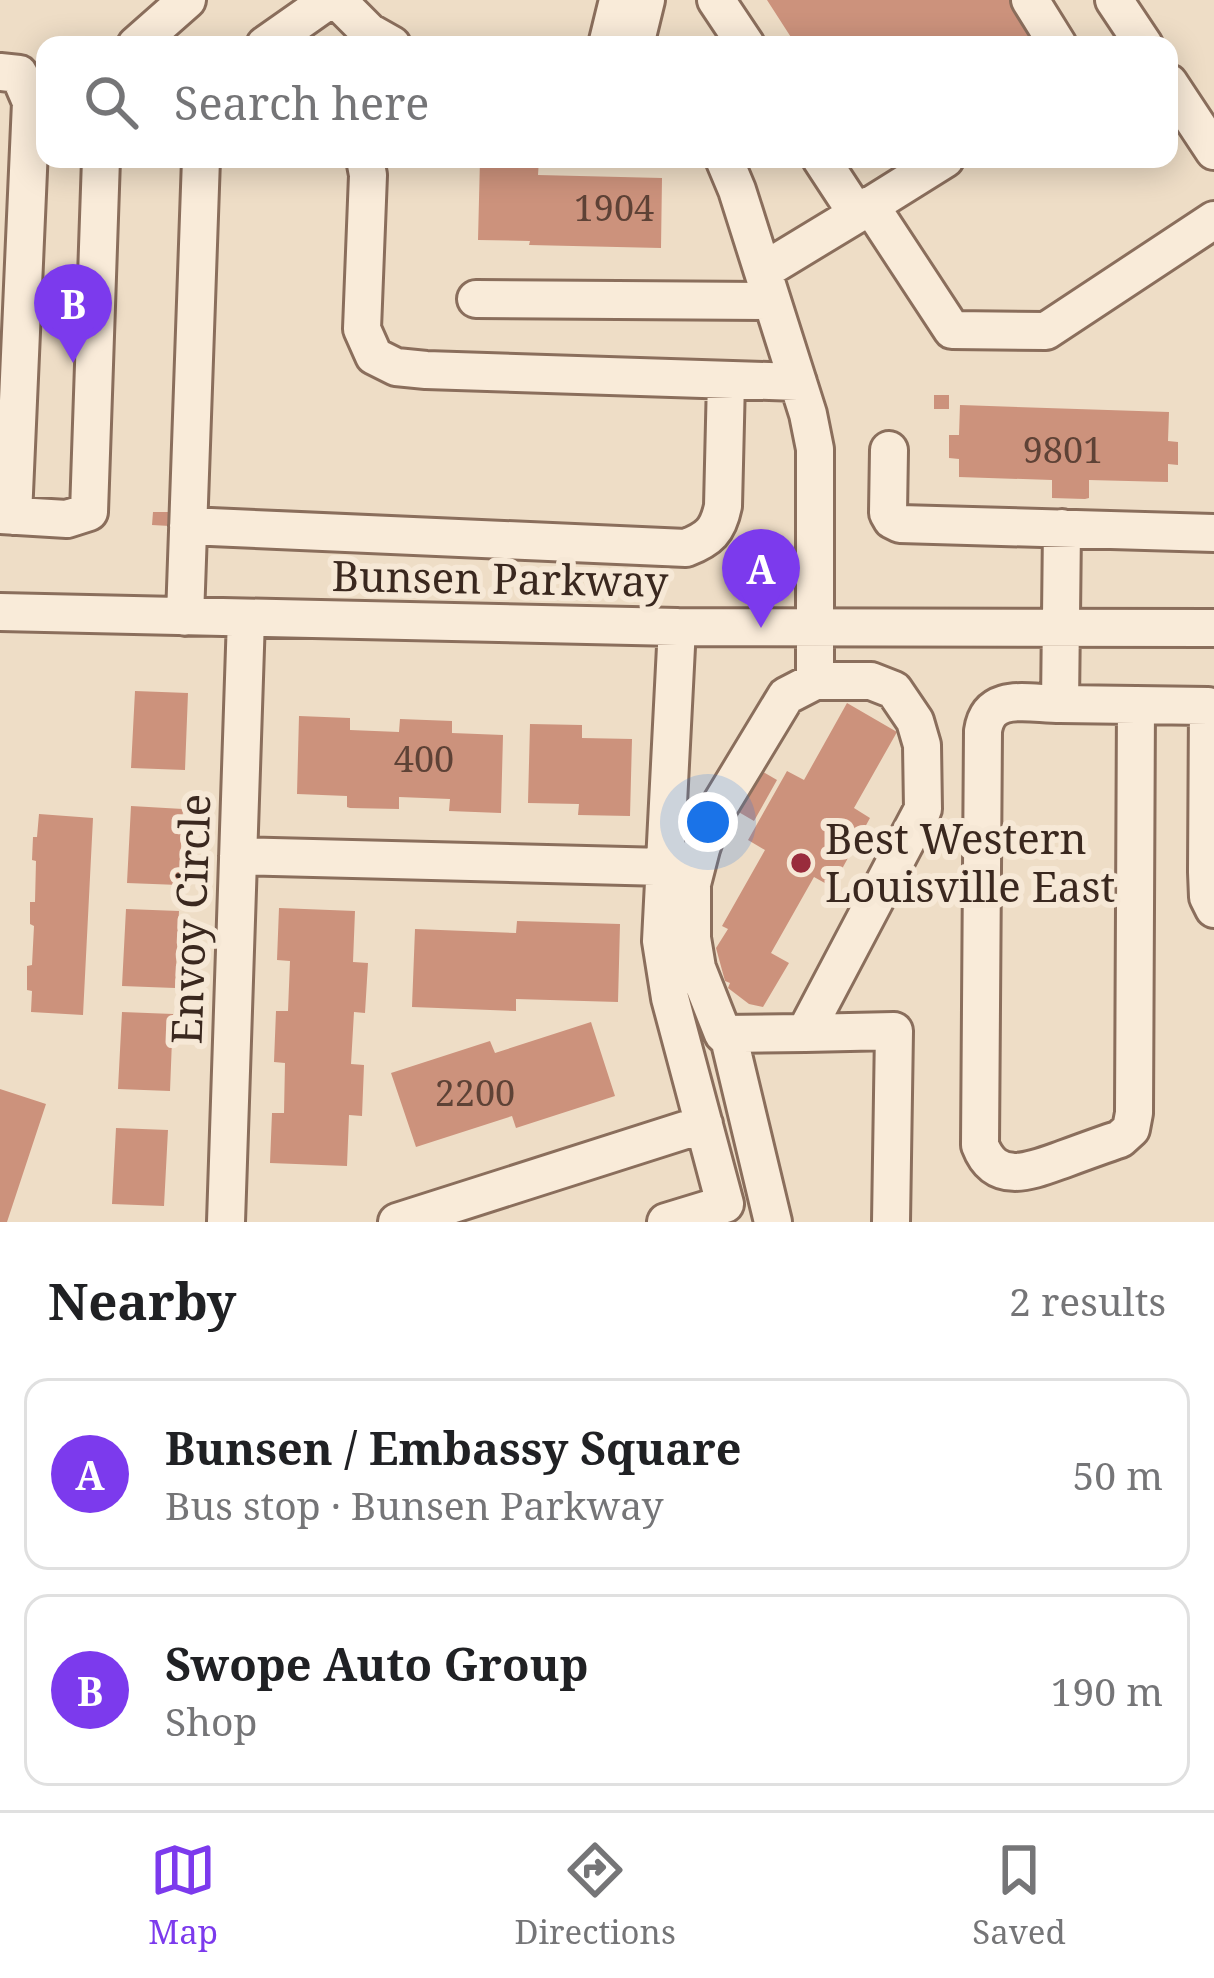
<!DOCTYPE html>
<html lang="en">
<head>
<meta charset="utf-8">
<style>
	body { margin:0; font-family:"Noto Serif",serif; background:#f2f2f2; color:#202124 }
	.you { position:absolute; left:708px; top:822px; width:42px; height:42px; margin:-30px; border:9px solid #fff; border-radius:50%; background:#1a73e8; box-shadow:0 0 0 18px #1a73e833 }
	.badge { display:grid; place-items:center; width:78px; height:78px; border-radius:50%; background:#7c3aed; color:#fff; font-size:39px; font-weight:700 }
	.pin { position:absolute; translate:-50% -99px; filter:drop-shadow(0 3px 6px #0008) }
	.pin::after { content:''; position:absolute; top:63px; width:42px; height:36px; background:inherit; clip-path:polygon(0 0,100% 0,50% 100%) }
	.list { margin:0; padding:0; list-style:none }
	h2 { display:flex; justify-content:space-between; align-items:center; height:156px; margin:0; padding:0 48px; font-size:51px }
	h2 small { font-size:39px; font-weight:400; color:#757577 }
	.list li { display:grid; grid-template-columns:78px 1fr auto; gap:36px; align-items:center; box-sizing:border-box; height:192px; margin:0 24px 24px; padding:0 24px; border:3px solid #e0e0e0; border-radius:24px }
	.list b { display:block; font-size:45px; white-space:nowrap }
	.list p { margin:0; font-size:39px; white-space:nowrap; color:#757577 }
	.list em { font-size:39px; font-style:normal; color:#757577 }
	.icon { flex:none; width:66px; height:66px; fill:none; stroke:currentColor; stroke-width:2; stroke-linecap:round; stroke-linejoin:round }
	.map { position:relative; flex:none; width:1214px; height:1222px; overflow:hidden }
	.search { position:absolute; background:#fff; box-shadow:0 6px 30px #0003; left:36px; right:36px; top:36px; height:132px; display:flex; align-items:center; gap:30px; box-sizing:border-box; padding:0 42px; border-radius:24px; color:#757577; font-size:45px }
	.sheet { height:588px; background:#fff }
	nav { display:flex; justify-content:space-around; align-items:center; box-sizing:border-box; height:168px; border-top:3px solid #e0e0e0; background:#fff; font-size:33px; color:#757577 }
	nav a { display:grid; justify-items:center; gap:6px }
	nav .on { color:#7c3aed }
	.map>svg:first-child { display:block }
	.building { fill:#cc927c }
	.lines { fill:none; stroke-linecap:round; stroke-linejoin:round }
	.minor-casing { stroke:#8a6e5c; stroke-width:42 }
	.minor { stroke:#f9ebd9; stroke-width:36 }
	.poi-dot { fill:#992c3c; stroke:#f6e8d6; stroke-width:4.5 }
	.labels { text-anchor:middle; stroke-width:12; stroke-linejoin:round; paint-order:stroke }
	.number-label { font-size:36px; fill:#5e4236 }
	.street-label { font-size:42px; fill:#3a281f; stroke:#f6e8d6 }
	.poi-label { font-size:42px; fill:#3a281f; stroke:#f6e8d6; text-anchor:start }
</style>
</head>
<body>
<div class="map">
<svg width="1214" height="1222" viewBox="0 0 1214 1222">
	<rect width="100%" height="100%" fill="#eeddc6"/>
	<path class="building" d="M 767,0 L 1022,0 L 1045,36 L 1031,45 L 796,45 Z
		M 480,159 L 539,159 L 538,175 L 662,178 L 661,248 L 529,245 L 530,241 L 478,240 Z
		M 934,395 L 949,395 L 949,409 L 934,409 Z
		M 960,405 L 1169,412 L 1168,441 L 1178,442 L 1178,465 L 1168,464 L 1168,482 L 1089,480 L 1089,498 L 1085,499 L 1052,498 L 1052,480 L 959,477 L 959,459 L 949,458 L 949,435 L 959,435 Z
		M 153,512 L 171,512 L 170,526 L 152,525 Z
		M 135,691 L 188,693 L 185,770 L 131,768 Z
		M 847,703 L 897,732 L 854,808 L 870,818 L 832,887 L 814,877 L 771,953 L 789,963 L 763,1007 L 749,1004 L 728,988 L 730,983 L 725,981 L 716,948 L 728,929 L 722,926 L 765,850 L 748,840 L 787,771 L 804,780 Z
		M 299,716 L 350,718 L 350,730 L 399,732 L 400,719 L 452,721 L 452,733 L 503,735 L 501,813 L 449,811 L 450,799 L 399,797 L 399,809 L 350,808 L 347,807 L 347,796 L 297,794 Z
		M 530,724 L 582,725 L 582,738 L 632,739 L 630,816 L 578,815 L 579,804 L 528,803 Z
		M 753,766 L 777,780 L 754,821 L 730,807 Z
		M 131,806 L 183,809 L 179,885 L 127,883 Z
		M 39,814 L 93,818 L 83,1015 L 31,1012 L 32,991 L 27,990 L 27,966 L 32,965 L 34,926 L 30,924 L 30,902 L 35,902 L 36,861 L 32,860 L 33,837 L 37,837 Z
		M 279,908 L 355,911 L 353,962 L 368,963 L 365,1013 L 354,1012 L 351,1064 L 364,1065 L 362,1116 L 349,1115 L 347,1166 L 270,1163 L 272,1113 L 284,1113 L 285,1063 L 274,1062 L 276,1011 L 288,1011 L 290,961 L 277,960 Z
		M 126,909 L 179,911 L 175,988 L 122,986 Z
		M 517,921 L 620,924 L 618,1002 L 516,999 L 516,1011 L 412,1007 L 415,929 L 516,933 Z
		M 122,1012 L 173,1014 L 170,1091 L 118,1089 Z
		M 591,1022 L 615,1096 L 516,1128 L 512,1116 L 416,1147 L 391,1073 L 490,1041 L 495,1053 Z
		M 0,1089 L 46,1104 L 7,1222 L 0,1222 Z
		M 116,1128 L 168,1130 L 164,1206 L 112,1204 Z"/>
	<g class="lines">
		<defs>
			<path id="minor" d="M 337,0 L 369,32 L 392,45
				M 716,0 L 746,45
				M 1030,0 L 1058,45
				M 1114,0 L 1144,45
				M 136,45 L 187,0
				M 265,45 L 329,0
				M 607,45 L 618,0
				M 635,45 L 646,0
				M 0,72 L 19,74 L 31,102 L 13,516
				M 1169,83 L 1214,151
				M 365,159 L 368,175 L 362,329 L 374,356 L 396,367 L 426,370 L 798,382
				M 724,159 L 737,190 L 808,414 L 815,449 L 815,681 L 871,681 L 894,690 L 915,721 L 922,745 L 923,809 L 805,1033 L 723,1034 L 697,968 L 692,938 L 692,884 L 701,849 L 711,820 L 786,696 L 815,681
				M 870,205 L 952,330 L 1046,331 L 1214,220
				M 857,214 L 945,159
				M 763,271 L 857,214 L 821,159
				M 476,299 L 772,301
				M 889,450 L 888,513 L 892,520 L 900,524 L 1214,533
				M 0,515 L 67,519 L 89,512 L 101,159
				M 188,526 L 686,548 C 709,539 718,531 723,506 L 726,380
				M 0,612 L 677,627 L 1214,628
				M 185,617 L 201,159
				M 1060,704 L 1136,705 L 1134,1113 L 1131,1129 L 1120,1139 C 1102,1145 1083,1152 1064,1159 C 1033,1170 996,1187 980,1145 L 983,731 C 989,691 1029,704 1060,704 L 1062,528
				M 1136,705 L 1208,706 L 1207,872 L 1208,897 L 1214,909
				M 238,856 L 665,867
				M 805,1033 L 894,1031 L 891,1222
				M 728,1034 L 773,1222
				M 226,1222 L 246,618
				M 397,1222 L 704,1124
				M 666,1222 L 725,1204 L 670,998 L 661,941 L 677,627"/>
		</defs>
		<use href="#minor" class="minor-casing"/>
		<use href="#minor" class="minor"/>
	</g>
	<circle class="poi-dot" cx="801" cy="863" r="12"/>
	<g class="labels">
		<g class="number-label">
			<text x="614" y="221">1904</text>
			<text x="1063" y="463">9801</text>
			<text x="424" y="772">400</text>
			<text x="475" y="1106">2200</text>
		</g>
		<g class="street-label">
			<text transform="translate(500 579) rotate(1)" y="15">Bunsen Parkway</text>
			<text transform="translate(191 919) rotate(-88)" y="15">Envoy Circle</text>
		</g>
		<g class="poi-label">
			<text x="825" y="854">Best Western<tspan x="825" dy="48">Louisville East</tspan></text>
		</g>
	</g>
</svg>
<div class="you"></div>
<div class="pin badge" style="left:761px;top:628px">A</div>
<div class="pin badge" style="left:73px;top:363px">B</div>
<div class="search"><svg class="icon" aria-label="search" viewBox="0 0 24 24"><circle cx="10" cy="10" r="6"/><path d="M15 15l6 6"/></svg>Search here</div>
</div>
<section class="sheet">
<h2>Nearby<small>2 results</small></h2>
<ul class="list">
<li><span class="badge">A</span><div><b>Bunsen / Embassy Square</b><p>Bus stop · Bunsen Parkway</p></div><em>50 m</em></li>
<li><span class="badge">B</span><div><b>Swope Auto Group</b><p>Shop</p></div><em>190 m</em></li>
</ul>
</section>
<nav>
<a class="on"><svg class="icon" aria-label="map" viewBox="0 0 24 24"><path d="M3 6l6-2 6 2 6-2v14l-6 2-6-2-6 2zM9 4v14M15 6v14"/></svg>Map</a>
<a><svg class="icon" aria-label="directions" viewBox="0 0 24 24"><path d="M12 3l9 9-9 9-9-9zM9 14v-3h6M13 9l2 2-2 2"/></svg>Directions</a>
<a><svg class="icon" aria-label="saved" viewBox="0 0 24 24"><path d="M7 4h10v16l-5-4-5 4z"/></svg>Saved</a>
</nav>
</body>
</html>
